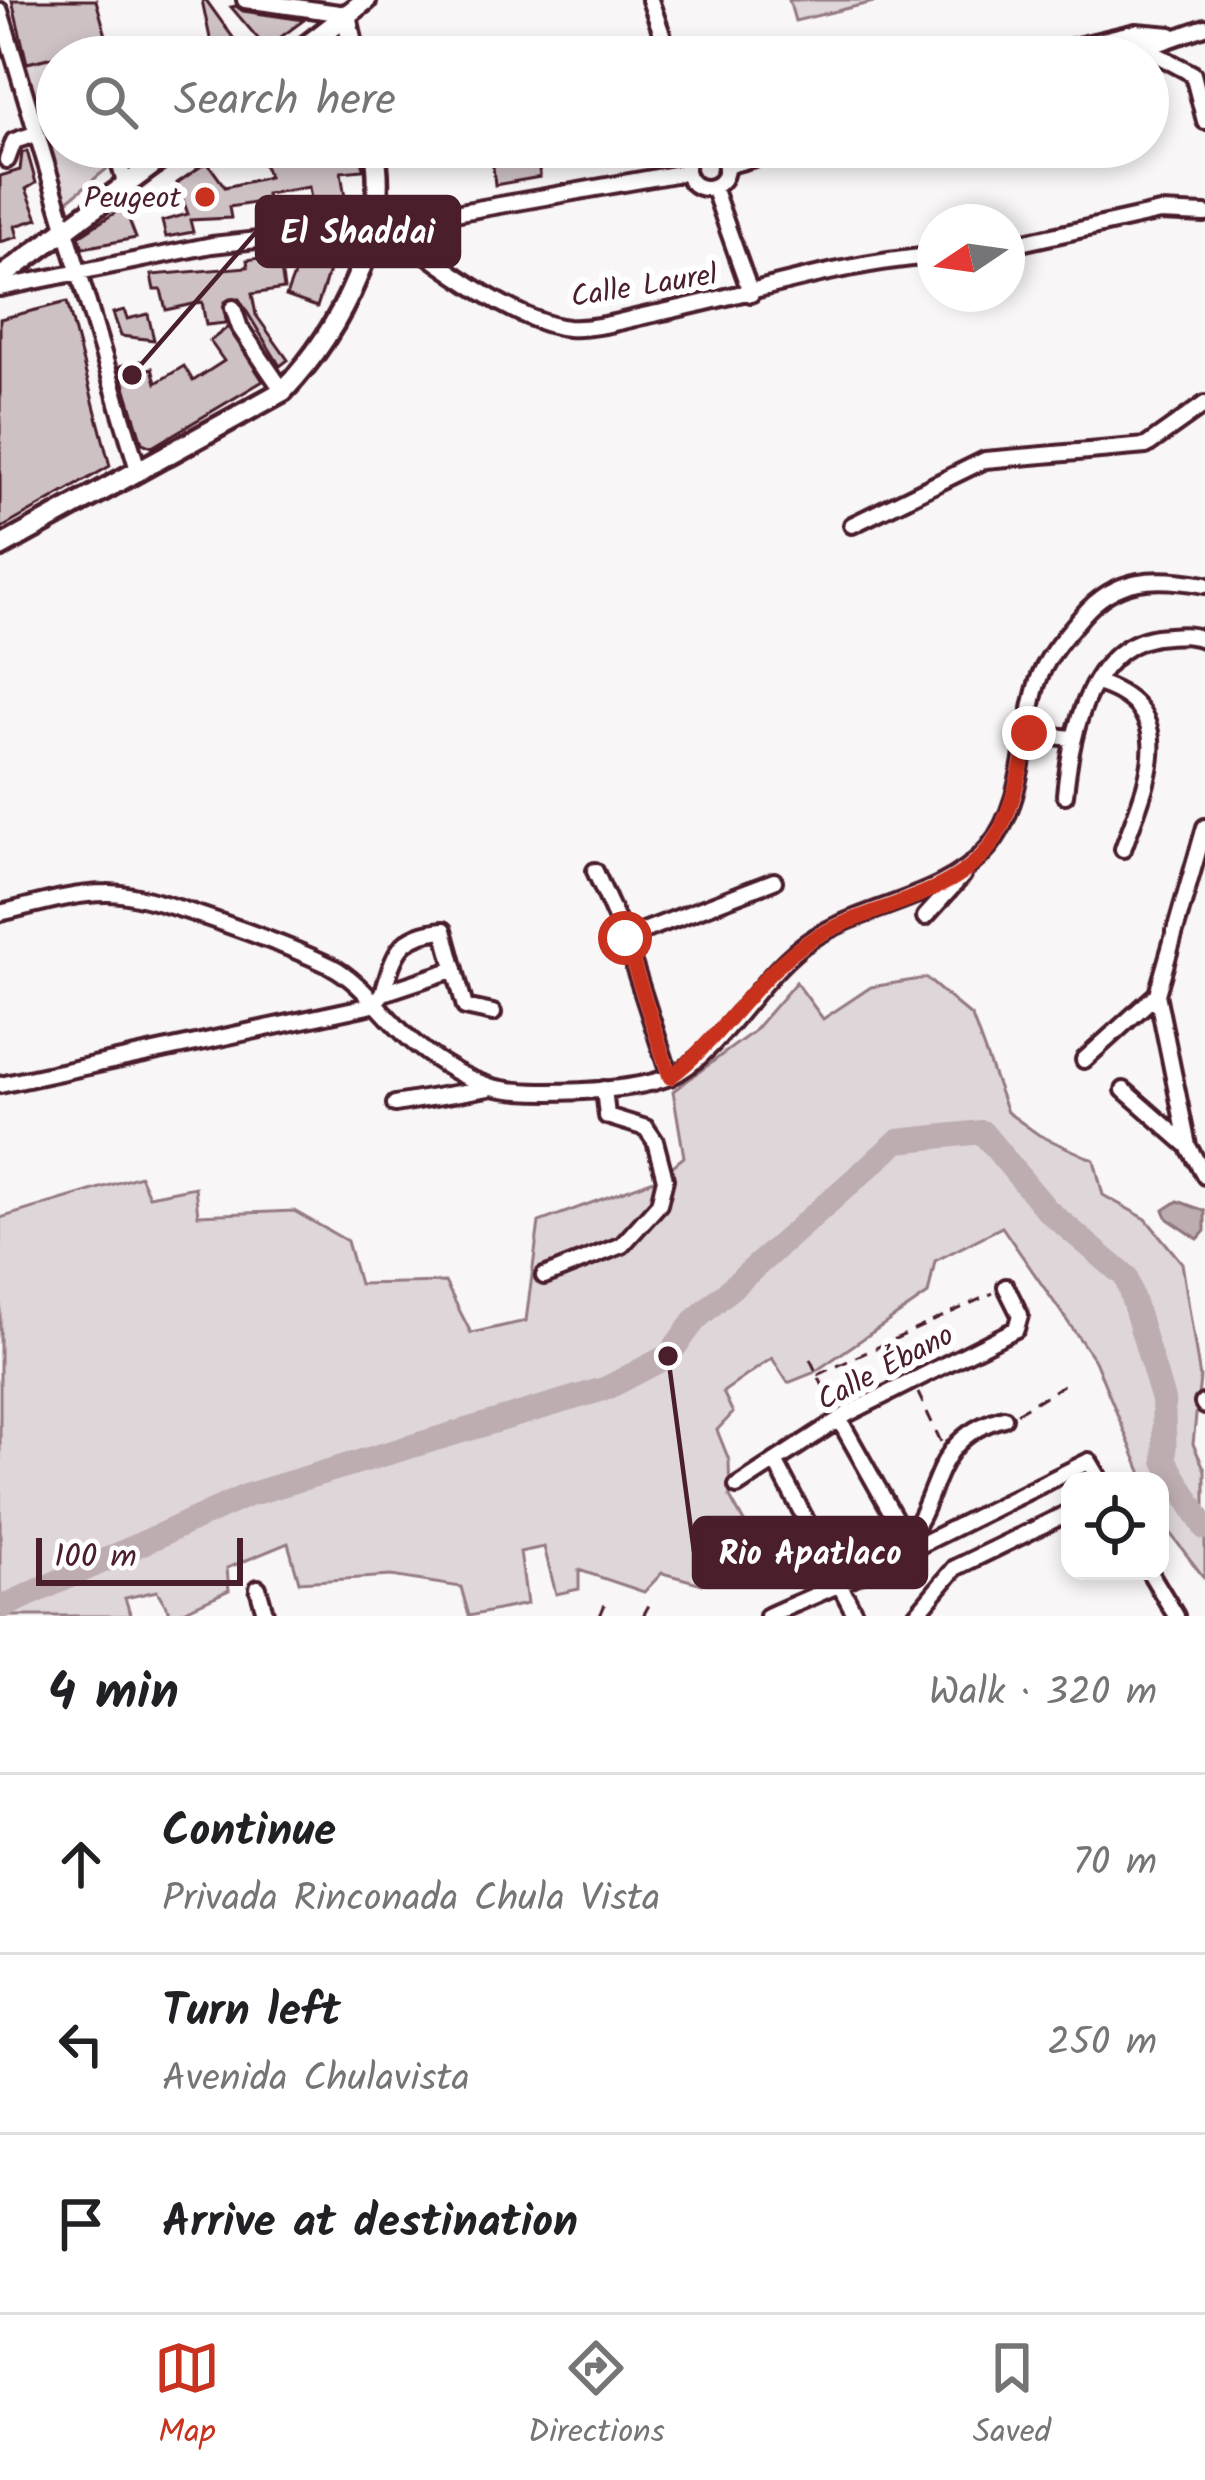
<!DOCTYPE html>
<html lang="en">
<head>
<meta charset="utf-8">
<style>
	body { margin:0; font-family:Kalam,sans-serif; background:#f2f2f2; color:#202124 }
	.controls { position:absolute; right:36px; bottom:36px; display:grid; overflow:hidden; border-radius:24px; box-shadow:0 6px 18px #0003 }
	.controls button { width:108px; height:108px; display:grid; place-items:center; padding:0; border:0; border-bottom:3px solid #e0e0e0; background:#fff; color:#202124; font:60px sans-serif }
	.compass { position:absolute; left:917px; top:204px; width:108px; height:108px; border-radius:50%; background:#fff; box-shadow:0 6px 18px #0003; rotate:257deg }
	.scale { position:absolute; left:36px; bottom:30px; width:207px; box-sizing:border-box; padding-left:12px; border:6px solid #4a1f2b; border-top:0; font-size:33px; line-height:42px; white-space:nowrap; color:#4a1f2b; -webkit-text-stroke:9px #fff; paint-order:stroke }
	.stop { position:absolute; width:36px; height:36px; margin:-27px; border:9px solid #c8321e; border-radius:50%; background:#fff }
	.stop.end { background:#c8321e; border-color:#fff; box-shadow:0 3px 12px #0008 }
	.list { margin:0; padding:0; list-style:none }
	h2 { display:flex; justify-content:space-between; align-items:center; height:156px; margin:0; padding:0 48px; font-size:51px }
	h2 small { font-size:39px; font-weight:400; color:#757577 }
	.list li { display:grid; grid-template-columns:78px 1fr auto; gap:36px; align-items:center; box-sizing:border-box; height:180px; padding:0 48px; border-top:3px solid #e0e0e0 }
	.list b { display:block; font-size:45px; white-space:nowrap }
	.list p { margin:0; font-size:39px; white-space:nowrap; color:#757577 }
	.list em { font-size:39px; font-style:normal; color:#757577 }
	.icon { flex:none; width:66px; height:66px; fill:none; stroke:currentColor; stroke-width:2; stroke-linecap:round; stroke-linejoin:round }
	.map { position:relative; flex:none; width:1205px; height:1616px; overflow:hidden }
	.search { position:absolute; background:#fff; box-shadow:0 6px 18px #0003; left:36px; right:36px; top:36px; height:132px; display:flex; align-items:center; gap:30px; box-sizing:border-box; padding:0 42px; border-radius:66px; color:#757577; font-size:45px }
	.sheet { height:696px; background:#fff }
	nav { display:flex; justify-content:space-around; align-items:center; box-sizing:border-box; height:168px; border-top:3px solid #e0e0e0; background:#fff; font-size:33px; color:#757577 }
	nav a { display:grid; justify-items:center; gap:6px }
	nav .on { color:#c8321e }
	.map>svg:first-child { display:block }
	.green { fill:#ded6d9; stroke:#947a82; stroke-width:3 }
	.water { fill:#bdadb0; stroke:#8f747b; stroke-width:3 }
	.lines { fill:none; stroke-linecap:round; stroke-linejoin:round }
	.river { stroke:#bdadb0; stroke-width:24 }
	.building { fill:#cdc1c4; stroke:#4a1f2b; stroke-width:3 }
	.minor-casing { stroke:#4a1f2b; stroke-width:22 }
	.major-casing { stroke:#4a1f2b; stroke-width:27 }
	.path { stroke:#4a1f2b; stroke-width:3; stroke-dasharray:12 9; stroke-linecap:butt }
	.minor { stroke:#fff; stroke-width:14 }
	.major { stroke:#fff; stroke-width:18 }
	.route { stroke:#c8321e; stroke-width:15 }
	.poi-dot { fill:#c8321e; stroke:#fff; stroke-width:4.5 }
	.labels { text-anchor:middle; stroke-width:12; stroke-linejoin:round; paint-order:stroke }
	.poi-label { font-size:30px; fill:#4a1f2b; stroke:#fff; text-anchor:end }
	.street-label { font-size:30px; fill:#4a1f2b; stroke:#fff }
	.leader { fill:none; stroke:#4a1f2b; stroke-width:4.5 }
	.callout-dot { fill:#4a1f2b; stroke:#fff; stroke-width:4.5 }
	.callout { fill:#4a1f2b; stroke:#4a1f2b; stroke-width:4.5 }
	.callout-label { font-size:33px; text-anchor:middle; font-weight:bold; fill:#fff }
</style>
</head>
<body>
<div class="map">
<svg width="1205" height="1616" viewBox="0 0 1205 1616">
	<rect width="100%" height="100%" fill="#f8f6f7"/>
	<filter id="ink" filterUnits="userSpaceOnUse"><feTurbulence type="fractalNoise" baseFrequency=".00833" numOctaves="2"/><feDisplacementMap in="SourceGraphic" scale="24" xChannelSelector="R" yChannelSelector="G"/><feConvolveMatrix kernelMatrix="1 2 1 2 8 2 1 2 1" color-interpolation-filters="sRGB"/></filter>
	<g filter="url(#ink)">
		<path class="green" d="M 789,0 L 882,0 L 795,21 Z
			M 50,58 L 57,85 L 57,147 L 108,147 L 114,163 L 61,206 L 24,64 Z
			M 926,978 L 972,1017 L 1007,1112 L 1039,1135 L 1094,1160 L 1103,1195 L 1146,1219 L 1182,1263 L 1200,1378 L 1193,1444 L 1205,1470 L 1205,1579 L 1163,1524 L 1160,1481 L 1145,1481 L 1095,1361 L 1002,1227 L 935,1261 L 928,1294 L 813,1373 L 788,1383 L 772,1358 L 723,1392 L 733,1413 L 717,1430 L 729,1460 L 730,1497 L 762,1555 L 702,1584 L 662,1573 L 644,1592 L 579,1570 L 579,1589 L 556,1594 L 544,1547 L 520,1552 L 527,1604 L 469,1616 L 461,1587 L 391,1576 L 299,1582 L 288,1543 L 227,1568 L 229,1590 L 172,1616 L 157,1591 L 125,1598 L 131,1616 L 0,1616 L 0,1218 L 140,1176 L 149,1196 L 195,1187 L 198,1215 L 294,1211 L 347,1241 L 359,1284 L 445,1282 L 471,1333 L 526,1321 L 539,1222 L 657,1179 L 684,1157 L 673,1091 L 753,1032 L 796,982 L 823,1019 L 871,987 Z"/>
		<path class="water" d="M 1178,1201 L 1205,1211 L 1205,1231 L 1198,1239 L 1168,1219 L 1164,1210 Z"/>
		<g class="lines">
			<path class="river" d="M 0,1608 L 248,1495 L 607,1388 L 668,1356 L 695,1320 L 898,1141 L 982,1132 L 1047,1210 L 1126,1277 L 1163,1400 L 1165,1461 L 1205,1528"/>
		</g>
		<path class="building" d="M 12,0 L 96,0 L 112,57 L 52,57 L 27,63 Z
			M 202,0 L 206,0 L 247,57 L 194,57 L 211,43 Z
			M 236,6 L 243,11 L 304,20 L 266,48 L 231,7 Z
			M 264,147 L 361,147 L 363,170 L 341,172 L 347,210 L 313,212 L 309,187 L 266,194 L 267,201 L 229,207 L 231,218 L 190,220 L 193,232 L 166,237 L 162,221 L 188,214 L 177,183 L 207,162 L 225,187 L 269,177 L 258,151 Z
			M 491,147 L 536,147 L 540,177 L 495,185 Z
			M 27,151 L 36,183 L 26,189 L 38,219 L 15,226 L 18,237 L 0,242 L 0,176 L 20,170 L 22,153 Z
			M 124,207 L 136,238 L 83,248 L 79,236 Z
			M 305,246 L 334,256 L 317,307 L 286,296 Z
			M 279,255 L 284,289 L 252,294 L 256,315 L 288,360 L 280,366 L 239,299 L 224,302 L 226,323 L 206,325 L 202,302 L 166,310 L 161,290 L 154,290 L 151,275 L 248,267 L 247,260 Z
			M 67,302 L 110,466 L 0,529 L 0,319 Z
			M 124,310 L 127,319 L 148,314 L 154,340 L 121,336 L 113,313 Z
			M 228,327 L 263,381 L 152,447 L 142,443 L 119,366 L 140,361 L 142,371 L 152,368 L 156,383 L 184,366 L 193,381 L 224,361 L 210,341 Z"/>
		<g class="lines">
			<defs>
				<path id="minor" d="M 245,0 L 346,14
					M 650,0 L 670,57
					M 0,11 L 139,473
					M 1136,32 L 1148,50 L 1193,74 L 1205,121
					M 1031,57 L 1136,32 L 1171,35
					M 1120,57 L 1205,27
					M 115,147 L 126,187
					M686 168a20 20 0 1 1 40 0a20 20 0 1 1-40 0Z
					M 7,160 L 14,141 L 35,134
					M 726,166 L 794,147
					M 713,187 L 751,294
					M 387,224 C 429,258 515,323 568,328 C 597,330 630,318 658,313 C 750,294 842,262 935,256
					M 1007,246 L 1160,212 L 1205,214
					M 0,288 L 212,245 L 376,227 L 686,172
					M 233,308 L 240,328 L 283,391
					M 852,525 L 985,460 L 1146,446 L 1205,404
					M 1097,683 C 1185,710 1145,787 1123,849
					M 1029,733 L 1071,738
					M 1065,795 C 1071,731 1091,638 1168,636 C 1182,635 1192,634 1205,640
					M 1205,827 L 1157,994 L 1188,1146 L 1205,1176
					M 595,871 L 625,938 L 670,1077
					M 0,913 C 35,905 71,893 107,893 C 149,892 289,946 331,966 C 364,983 388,1023 418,1046 C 439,1063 462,1077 489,1086 C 527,1097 632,1092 669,1077 C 719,1057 760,972 812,939 C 867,904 945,899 988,848 C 1025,804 1021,736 1037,684 C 1045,658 1065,636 1082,616 C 1116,576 1156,576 1205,585
					M 925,917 L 963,875
					M 625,938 L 774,881
					M 383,993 C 395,952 399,934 444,930 L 465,1007 L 493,1013
					M 1084,1060 L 1157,994
					M 0,1085 L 373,1005 L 383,993 L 455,969
					M 1124,1090 L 1188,1146
					M 395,1104 L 488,1088
					M 544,1276 L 622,1245 L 659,1204 L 665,1179 L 655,1141 L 646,1128 L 607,1116 L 604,1089
					M 1203,1403 L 1205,1406
					M 839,1419 L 912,1549 L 1089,1461 L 1101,1481
					M 775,1461 L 856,1616
					M 737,1486 L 849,1413 L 1016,1329 L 1020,1315 L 1006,1287
					M 1149,1571 L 1176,1616
					M 258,1588 L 266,1616
					M 768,1616 C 806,1598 883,1571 908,1538 C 942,1491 932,1437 1004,1418
					M 915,1616 L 955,1568 L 1070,1512"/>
				<path id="major" d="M 346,14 L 355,57
					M 292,57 L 366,0
					M 0,278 L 177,147
					M 0,547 L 283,391 C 340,331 392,232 374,147"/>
			</defs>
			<use href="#minor" class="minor-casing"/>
			<use href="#major" class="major-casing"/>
			<path class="path" d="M 810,1359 L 833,1407
				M 818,1375 L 993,1293
				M 918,1393 L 942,1444
				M 1017,1413 L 1065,1384
				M 600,1616 L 605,1604
				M 643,1616 L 649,1605"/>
			<use href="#minor" class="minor"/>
			<use href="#major" class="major"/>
		</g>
	</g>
	<g class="lines" filter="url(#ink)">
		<path class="route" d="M 625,938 L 670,1077 C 724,1037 757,972 814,938 C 869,905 952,899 991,845 C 1013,814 1020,769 1029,733"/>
	</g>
	<circle class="poi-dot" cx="205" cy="197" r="12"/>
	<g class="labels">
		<g class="poi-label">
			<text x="181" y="207">Peugeot</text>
		</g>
		<g class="street-label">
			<text transform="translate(644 285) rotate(-9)" y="10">Calle Laurel</text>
			<text transform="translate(885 1367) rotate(-28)" y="10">Calle Ébano</text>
		</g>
	</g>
	<path class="leader" d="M132 375L257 231M668 1356L694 1552"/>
	<g class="callout-dot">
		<circle cx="132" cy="375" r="12"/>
		<circle cx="668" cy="1356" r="12"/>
	</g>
	<g class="callout">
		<rect x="257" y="197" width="202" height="69" rx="12"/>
		<rect x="694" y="1518" width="232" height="69" rx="12"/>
	</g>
	<g class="callout-label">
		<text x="358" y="243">El Shaddai</text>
		<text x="810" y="1564">Rio Apatlaco</text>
	</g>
</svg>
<div class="controls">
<button><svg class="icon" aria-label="locate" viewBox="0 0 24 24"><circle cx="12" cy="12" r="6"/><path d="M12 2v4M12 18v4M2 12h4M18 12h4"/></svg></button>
</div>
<svg class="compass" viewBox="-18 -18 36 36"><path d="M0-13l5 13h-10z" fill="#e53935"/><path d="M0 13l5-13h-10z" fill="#757577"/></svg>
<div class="scale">100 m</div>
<div class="stop" style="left:625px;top:938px"></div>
<div class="stop end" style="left:1029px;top:733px"></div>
<div class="search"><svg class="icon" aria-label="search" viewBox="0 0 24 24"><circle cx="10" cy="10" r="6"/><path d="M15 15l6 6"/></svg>Search here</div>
</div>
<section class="sheet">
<h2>4 min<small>Walk · 320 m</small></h2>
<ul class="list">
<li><svg class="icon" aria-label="ahead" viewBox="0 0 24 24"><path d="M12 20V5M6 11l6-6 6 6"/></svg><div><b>Continue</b><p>Privada Rinconada Chula Vista</p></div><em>70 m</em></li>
<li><svg class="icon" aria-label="left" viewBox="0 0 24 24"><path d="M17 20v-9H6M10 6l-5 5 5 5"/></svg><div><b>Turn left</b><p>Avenida Chulavista</p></div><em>250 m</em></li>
<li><svg class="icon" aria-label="arrive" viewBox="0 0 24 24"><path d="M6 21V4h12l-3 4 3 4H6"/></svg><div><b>Arrive at destination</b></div></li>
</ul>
</section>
<nav>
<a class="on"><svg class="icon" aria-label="map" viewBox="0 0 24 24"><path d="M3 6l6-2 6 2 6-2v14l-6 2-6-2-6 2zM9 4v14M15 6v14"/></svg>Map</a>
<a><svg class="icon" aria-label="directions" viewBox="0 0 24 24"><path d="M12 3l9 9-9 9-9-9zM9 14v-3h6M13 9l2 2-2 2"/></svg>Directions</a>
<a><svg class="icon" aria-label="saved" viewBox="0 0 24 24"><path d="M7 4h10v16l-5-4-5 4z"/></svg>Saved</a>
</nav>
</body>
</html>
